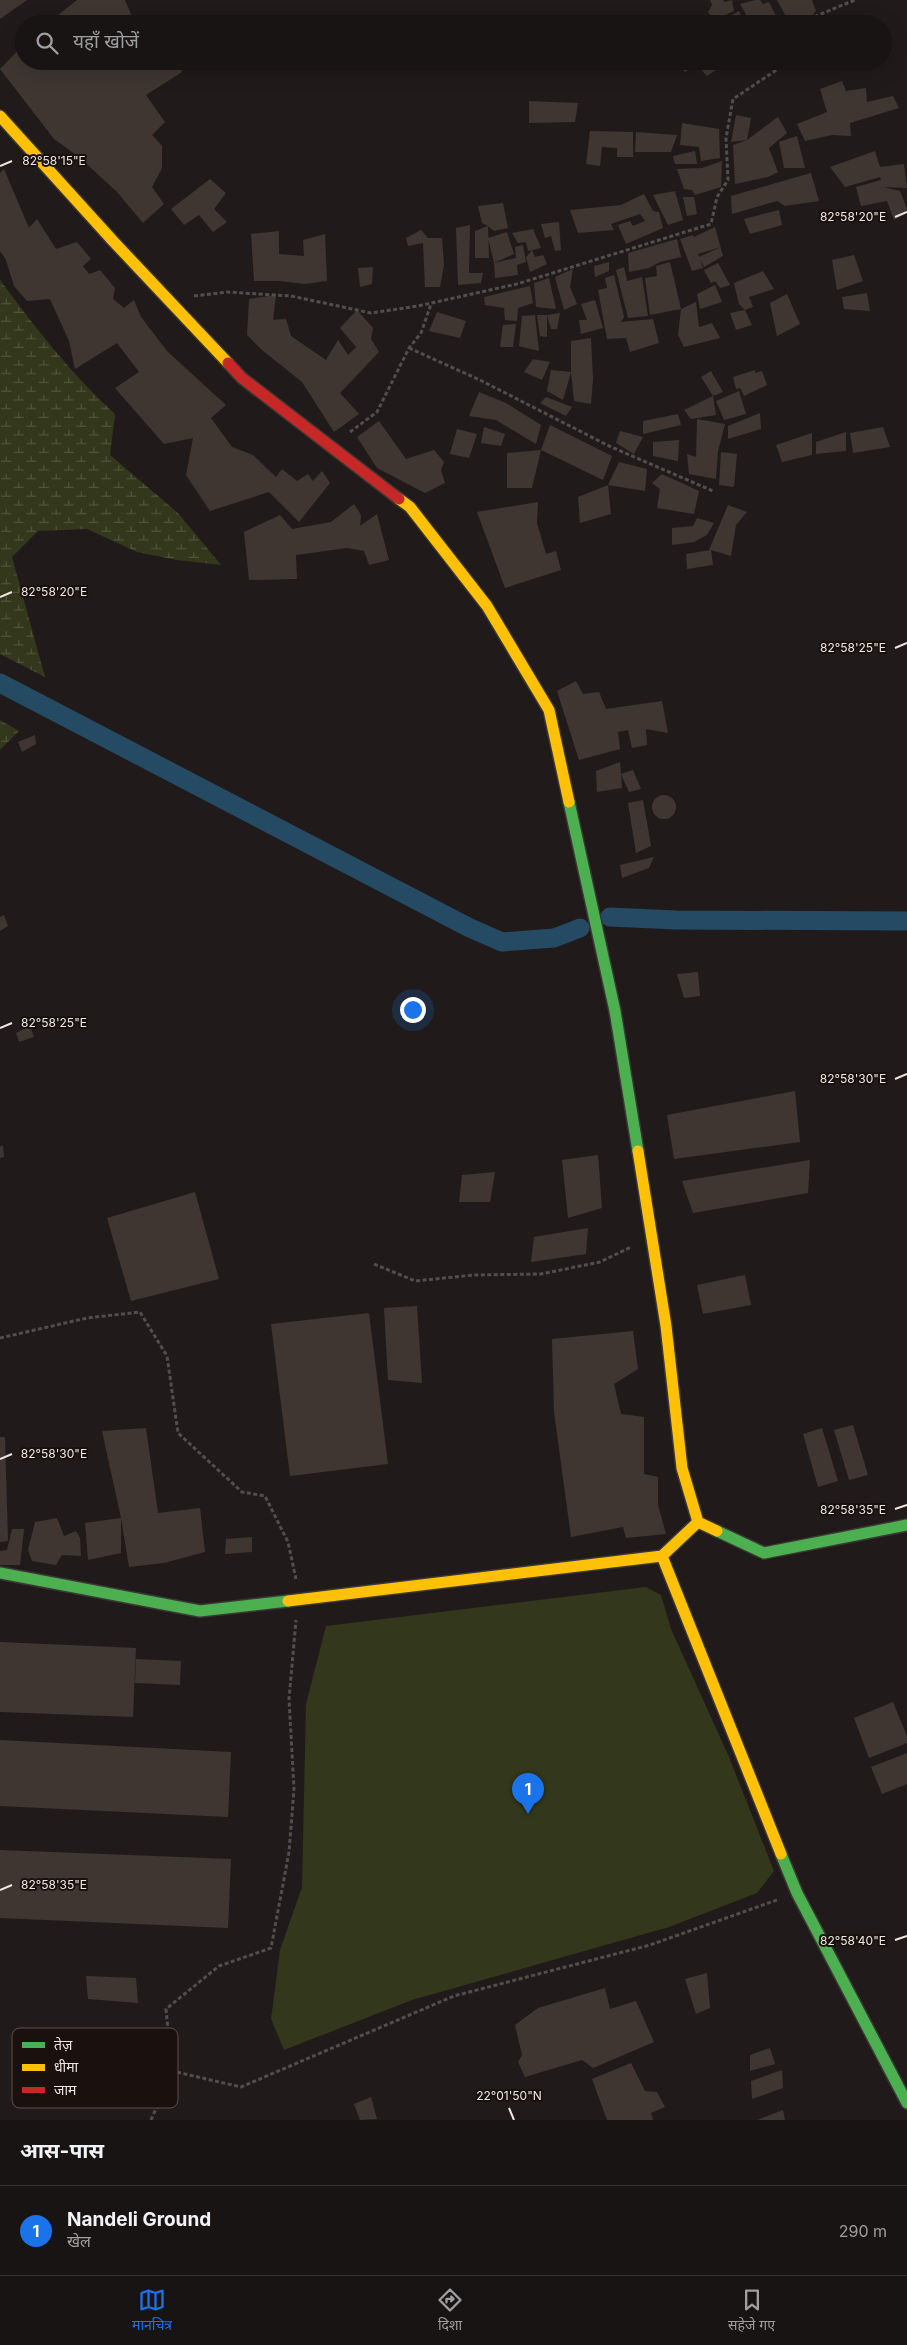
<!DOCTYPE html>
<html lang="hi">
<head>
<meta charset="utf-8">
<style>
	body { margin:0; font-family:Inter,"Noto Sans Devanagari",sans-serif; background:#211d1d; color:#f1f3f6 }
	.you { position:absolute; left:412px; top:1009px; width:18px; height:18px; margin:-12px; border:4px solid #fff; border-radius:50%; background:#1a73e8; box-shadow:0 0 0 8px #1a73e833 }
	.badge { display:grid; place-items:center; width:32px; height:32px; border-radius:50%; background:#1a73e8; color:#fff; font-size:16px; font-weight:700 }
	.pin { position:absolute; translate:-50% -41px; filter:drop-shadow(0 1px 2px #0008) }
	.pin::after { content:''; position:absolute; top:26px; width:18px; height:15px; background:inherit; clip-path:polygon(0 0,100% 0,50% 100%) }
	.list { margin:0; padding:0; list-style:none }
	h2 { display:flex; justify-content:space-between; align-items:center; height:65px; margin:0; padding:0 20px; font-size:21px }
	h2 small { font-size:16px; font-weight:400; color:#9f9ea0 }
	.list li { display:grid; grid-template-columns:32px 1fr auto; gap:15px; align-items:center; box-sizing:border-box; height:90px; padding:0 20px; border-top:1px solid #363334 }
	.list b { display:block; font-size:19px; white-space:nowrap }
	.list p { margin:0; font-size:16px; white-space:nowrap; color:#9f9ea0 }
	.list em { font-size:16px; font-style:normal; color:#9f9ea0 }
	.icon { flex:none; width:28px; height:28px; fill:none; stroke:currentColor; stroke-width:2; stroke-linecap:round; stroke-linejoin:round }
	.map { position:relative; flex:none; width:907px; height:2120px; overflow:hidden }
	.search { position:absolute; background:#181414; box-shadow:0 5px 20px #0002; left:15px; right:15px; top:15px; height:55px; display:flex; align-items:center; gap:12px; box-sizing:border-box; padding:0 18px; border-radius:28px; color:#9f9ea0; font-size:19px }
	.sheet { height:155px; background:#181414 }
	nav { display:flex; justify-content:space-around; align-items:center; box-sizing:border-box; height:70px; border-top:1px solid #363334; background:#181414; font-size:14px; color:#9f9ea0 }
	nav a { display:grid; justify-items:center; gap:2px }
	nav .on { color:#1a73e8 }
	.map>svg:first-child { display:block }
	.wetland { fill:url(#wetland-marsh) }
	.pitch { fill:#33371b }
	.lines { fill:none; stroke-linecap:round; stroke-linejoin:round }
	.canal { stroke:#254a64; stroke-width:19 }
	.building { fill:#3f3632 }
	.fast-casing { stroke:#3b3735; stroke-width:14 }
	.slow-casing { stroke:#3b3735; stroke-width:14 }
	.jam-casing { stroke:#3b3735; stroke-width:14 }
	.path { stroke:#524e4d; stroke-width:3; stroke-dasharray:4 2.5; stroke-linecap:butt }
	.fast { stroke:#4caf50; stroke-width:11 }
	.slow { stroke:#ffc107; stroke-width:11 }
	.jam { stroke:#c62828; stroke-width:11 }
	.ticks { fill:none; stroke:#ede6e3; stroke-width:2 }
	.key { fill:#1a110e; stroke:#59514e; stroke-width:1 }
	.key-label { font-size:14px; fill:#ede6e3 }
	.ticks-label { font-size:12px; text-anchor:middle; fill:#ede6e3; stroke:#1a110e; stroke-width:4; stroke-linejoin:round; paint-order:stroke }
</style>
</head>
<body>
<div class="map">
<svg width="907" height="2120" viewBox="0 0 907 2120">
	<defs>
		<pattern id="wetland-marsh" width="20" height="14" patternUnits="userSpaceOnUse" patternTransform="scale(1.25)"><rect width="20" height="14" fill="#33371b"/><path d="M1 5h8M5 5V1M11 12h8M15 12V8" fill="none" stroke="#51543c"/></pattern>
	</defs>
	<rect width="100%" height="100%" fill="#201b1a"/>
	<path class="wetland" d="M 0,280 C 35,327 71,374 115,414 L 110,455 L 178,513 L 221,565 L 177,560 L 137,552 L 87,529 L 38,531 L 12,557 L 45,677 L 0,654 Z
		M 0,720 L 19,731 L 0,750 Z"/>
	<path class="pitch" d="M 646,1587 L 661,1595 L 671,1629 L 729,1757 L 774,1871 L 757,1893 L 669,1927 L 412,2000 L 284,2050 L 271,2019 L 280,1950 L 302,1887 L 306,1704 L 326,1626 Z"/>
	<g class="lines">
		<path class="canal" d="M 0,683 L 468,927 L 502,942 L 554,938 L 580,928
			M 610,917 L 676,920 L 907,921"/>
	</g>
	<path class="building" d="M 0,0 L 27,0 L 0,19 Z
		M 77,0 L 125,0 L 135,24 L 47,24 Z
		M 710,0 L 723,0 L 725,2 L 732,0 L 734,11 L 714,20 L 708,12 L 712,5 Z
		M 756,0 L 760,0 L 763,4 L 769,2 L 780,24 L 759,24 L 753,15 L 748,18 L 740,4 Z
		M 777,0 L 812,0 L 816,11 L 811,17 L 790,24 Z
		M 739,11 L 745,24 L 732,24 L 729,17 Z
		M 24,44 L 24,61 L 150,61 L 155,70 L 171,61 L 178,61 L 182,72 L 146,95 L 165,122 L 152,135 L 162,146 L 162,168 L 152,187 L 164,204 L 143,223 L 117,192 L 79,157 L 54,139 L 0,69 Z
		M 675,61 L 724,61 L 726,63 L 707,76 L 697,65 L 685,72 Z
		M 842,81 L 846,91 L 866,88 L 867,102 L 893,96 L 899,108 L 850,123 L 851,136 L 832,135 L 805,141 L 797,124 L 827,112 L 820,89 Z
		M 529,101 L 578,103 L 575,122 L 529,123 Z
		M 736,115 L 751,118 L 747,140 L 778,117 L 787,133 L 769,148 L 778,172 L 768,177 L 735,184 L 733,145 L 747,140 L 731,142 Z
		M 682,123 L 719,129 L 720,158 L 701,161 L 699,147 L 680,145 Z
		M 590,131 L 633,132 L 633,157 L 617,157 L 617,148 L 602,147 L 600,166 L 586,164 Z
		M 636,132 L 677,135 L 671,152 L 635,152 Z
		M 797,136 L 805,168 L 784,168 L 779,142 Z
		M 695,151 L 697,164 L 675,164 L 673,156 Z
		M 875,151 L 880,167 L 904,164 L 907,188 L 883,187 L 900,191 L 907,209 L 907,213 L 894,220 L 887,201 L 861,206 L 856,187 L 881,180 L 880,177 L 845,187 L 830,167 Z
		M 722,161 L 721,187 L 695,195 L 692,190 L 684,189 L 677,169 L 702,168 Z
		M 4,169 L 29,228 L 37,219 L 56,249 L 77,242 L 91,259 L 83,266 L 89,274 L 100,270 L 115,288 L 113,299 L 124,308 L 134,300 L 141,317 L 167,351 L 226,405 L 211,418 L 232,447 L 253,455 L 276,477 L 282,469 L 297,481 L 308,474 L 313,481 L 322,471 L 330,483 L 299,522 L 269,492 L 210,511 L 186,475 L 193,438 L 164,444 L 115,388 L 139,372 L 117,343 L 75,369 L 69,341 L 50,299 L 27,301 L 14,286 L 6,260 L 0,251 L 0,173 Z
		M 811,173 L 819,201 L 785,206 L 777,201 L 732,214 L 731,196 Z
		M 210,179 L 226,193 L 214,209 L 227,222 L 213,232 L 199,215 L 184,225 L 171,209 Z
		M 675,191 L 683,220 L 668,225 L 653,195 Z
		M 644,194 L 653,211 L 659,212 L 663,228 L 626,244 L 618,225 L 630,221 L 633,226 L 645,221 L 640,214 L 611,224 L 614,230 L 578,233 L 570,210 L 621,205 Z
		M 683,197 L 694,197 L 697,214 L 687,216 Z
		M 503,203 L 508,228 L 494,231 L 488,226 L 489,258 L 475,258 L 475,231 L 488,226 L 482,223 L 478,206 Z
		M 779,210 L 782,225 L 750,234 L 744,219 Z
		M 559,222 L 561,250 L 555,251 L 551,236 L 545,238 L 541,224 Z
		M 470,225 L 469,273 L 483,273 L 481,283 L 458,285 L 456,228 Z
		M 715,227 L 723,256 L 704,267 L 699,257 L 721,247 L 698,254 L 699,256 L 703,268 L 692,271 L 680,239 L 693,235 L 694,237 Z
		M 533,229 L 541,248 L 528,251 L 526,242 L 518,243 L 512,233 Z
		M 421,230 L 428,238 L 442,238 L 444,265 L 440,287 L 425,287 L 423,243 L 408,246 L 406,238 Z
		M 279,231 L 279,254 L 304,256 L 303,240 L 325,234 L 327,281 L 305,284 L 279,281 L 254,281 L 251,234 Z
		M 507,232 L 514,254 L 494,263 L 488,238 Z
		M 677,239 L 681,257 L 660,262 L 649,268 L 629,272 L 628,253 Z
		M 523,245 L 526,262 L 517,265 L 518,275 L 495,278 L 494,263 L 516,258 L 515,247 Z
		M 532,250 L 535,257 L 543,255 L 547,264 L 530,272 L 526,257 Z
		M 854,255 L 863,281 L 837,290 L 832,260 Z
		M 609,262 L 609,271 L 595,277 L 594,266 Z
		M 670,262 L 681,309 L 650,315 L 645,278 L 657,276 L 656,266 Z
		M 718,263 L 730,285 L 720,288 L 715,281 L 711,283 L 704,270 Z
		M 373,267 L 372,284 L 360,287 L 358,268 Z
		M 624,267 L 627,281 L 642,277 L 648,316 L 628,318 L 616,270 Z
		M 573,269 L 570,287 L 577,304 L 564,310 L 555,277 Z
		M 763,271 L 774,289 L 749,297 L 753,307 L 745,310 L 739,304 L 734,283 Z
		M 614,275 L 624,317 L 621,322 L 653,319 L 659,343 L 630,352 L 626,338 L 607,339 L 598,290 L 607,288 L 605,278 Z
		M 549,278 L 556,309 L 536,307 L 534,283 Z
		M 715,285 L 722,302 L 700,309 L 697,294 Z
		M 530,286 L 533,303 L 518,308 L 517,321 L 505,320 L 504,308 L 485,305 L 484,297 Z
		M 867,293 L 870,311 L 844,309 L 842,297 Z
		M 787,294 L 800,324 L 777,336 L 770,303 Z
		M 276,295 L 273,320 L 252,321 L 286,319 L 291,336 L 326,360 L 338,340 L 348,355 L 356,347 L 340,328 L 357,310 L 373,328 L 371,339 L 379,352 L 340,393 L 359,414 L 334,432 L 302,382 L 262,350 L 247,335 L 249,299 Z
		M 595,300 L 603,328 L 581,334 L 579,320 L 587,320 L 581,304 Z
		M 696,302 L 699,327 L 712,323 L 720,338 L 684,347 L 678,335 L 681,309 Z
		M 745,310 L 752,325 L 736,330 L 730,313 Z
		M 437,312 L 466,321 L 460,338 L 429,331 Z
		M 560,313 L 557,329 L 551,329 L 547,315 Z
		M 535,315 L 539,351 L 519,346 L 522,316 Z
		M 537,315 L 547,315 L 547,337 L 540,336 Z
		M 516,324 L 513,347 L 500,347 L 503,325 Z
		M 591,338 L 593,379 L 591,404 L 574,401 L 571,372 L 571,341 Z
		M 533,359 L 550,362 L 542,380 L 524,372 Z
		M 551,370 L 571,372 L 563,400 L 547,391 Z
		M 755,370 L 755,373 L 762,371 L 767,385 L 744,396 L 740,388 L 736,389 L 733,377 Z
		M 711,371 L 723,392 L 713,396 L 701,377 Z
		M 739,391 L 746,414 L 724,420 L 716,401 Z
		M 479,392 L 506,403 L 541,425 L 536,444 L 496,420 L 469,416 Z
		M 713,396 L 716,415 L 691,419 L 684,410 Z
		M 546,397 L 572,407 L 566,416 L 540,403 Z
		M 760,413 L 761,429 L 728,439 L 728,426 Z
		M 678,414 L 681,425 L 643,434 L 643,421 Z
		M 697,419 L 725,424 L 718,451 L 716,479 L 689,474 L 687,454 L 696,457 Z
		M 379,421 L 406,459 L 434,450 L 444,462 L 441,470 L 445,483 L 425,493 L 377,468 L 357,437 Z
		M 550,425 L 612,456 L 603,480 L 541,450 Z
		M 484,427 L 505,434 L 501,446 L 481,443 Z
		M 883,427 L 890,447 L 853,453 L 850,433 Z
		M 457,429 L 477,434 L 469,458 L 450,454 Z
		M 620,431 L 643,437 L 634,454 L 616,443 Z
		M 846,432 L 846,451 L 816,454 L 816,442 Z
		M 812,433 L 812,455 L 782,462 L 776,445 Z
		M 679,440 L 678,461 L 653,456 L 653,442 Z
		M 541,450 L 532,488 L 507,488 L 507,453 Z
		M 721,452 L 737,454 L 734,487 L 719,485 Z
		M 619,462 L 647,469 L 645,491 L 608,485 Z
		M 662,474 L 699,491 L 694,514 L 657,508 L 660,489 L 652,483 Z
		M 608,485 L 611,514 L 580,523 L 578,497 Z
		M 538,502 L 537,523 L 546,554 L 556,551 L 561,570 L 505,588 L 477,512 Z
		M 354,504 L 361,515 L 360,526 L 377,514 L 389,560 L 369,565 L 364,551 L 347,548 L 296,555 L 297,579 L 249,580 L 244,532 L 280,515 L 292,529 L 331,522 Z
		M 728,505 L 747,512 L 736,525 L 731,556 L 711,550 L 713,565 L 687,569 L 686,554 L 711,550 L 709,550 Z
		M 697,518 L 714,523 L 707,535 L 694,542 L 672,545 L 672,528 L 693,526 Z
		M 576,681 L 583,694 L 599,692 L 606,709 L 662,701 L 668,733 L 646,729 L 647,745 L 632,748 L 628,730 L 618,732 L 620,749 L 579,760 L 557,691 Z
		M 35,735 L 36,744 L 22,752 L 18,742 Z
		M 620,762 L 621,774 L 633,770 L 641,789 L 629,792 L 621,774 L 622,788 L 597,792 L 596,771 Z
		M652 807a12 12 0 1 1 24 0a12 12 0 1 1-24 0Z
		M 643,800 L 651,846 L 636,853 L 628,803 Z
		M 654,857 L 649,868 L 622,878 L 620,865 Z
		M 4,915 L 8,926 L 0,931 L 0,917 Z
		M 698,972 L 700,996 L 684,998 L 677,974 Z
		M 30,1026 L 34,1037 L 19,1042 L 16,1033 Z
		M 795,1091 L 800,1142 L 674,1159 L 667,1115 Z
		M 3,1145 L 4,1157 L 0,1158 L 0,1147 Z
		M 598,1155 L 602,1208 L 568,1218 L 562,1160 Z
		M 810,1160 L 808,1193 L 693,1213 L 682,1181 Z
		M 495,1172 L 490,1202 L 459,1202 L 462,1175 Z
		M 195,1192 L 219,1279 L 131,1301 L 107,1218 Z
		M 588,1228 L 586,1254 L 531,1262 L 534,1237 Z
		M 745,1275 L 751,1305 L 703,1314 L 697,1285 Z
		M 417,1306 L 422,1383 L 388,1380 L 384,1308 Z
		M 369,1313 L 388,1464 L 290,1476 L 271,1324 Z
		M 633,1331 L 638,1369 L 614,1384 L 621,1414 L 644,1417 L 644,1474 L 658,1477 L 658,1505 L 666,1534 L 626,1538 L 623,1527 L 571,1537 L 554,1412 L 552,1339 Z
		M 853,1425 L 868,1475 L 849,1480 L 834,1430 Z
		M 146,1428 L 158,1513 L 200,1508 L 205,1552 L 164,1563 L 129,1567 L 121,1518 L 102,1431 Z
		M 822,1428 L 838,1481 L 818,1487 L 803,1434 Z
		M 0,1437 L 5,1437 L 8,1541 L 0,1542 Z
		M 57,1518 L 64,1536 L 76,1531 L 80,1538 L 81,1556 L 62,1555 L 56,1565 L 32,1561 L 28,1550 L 35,1522 Z
		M 121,1518 L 121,1553 L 88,1560 L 85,1523 Z
		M 12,1529 L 24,1529 L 20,1565 L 0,1565 L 0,1551 L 7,1550 Z
		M 252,1537 L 252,1552 L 225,1554 L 226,1539 Z
		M 0,1642 L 136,1648 L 133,1717 L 0,1712 Z
		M 136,1659 L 181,1661 L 180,1685 L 135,1683 Z
		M 893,1702 L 907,1736 L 907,1743 L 869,1758 L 854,1718 Z
		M 0,1740 L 231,1752 L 228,1817 L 0,1806 Z
		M 907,1753 L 907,1784 L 882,1794 L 871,1767 Z
		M 0,1850 L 231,1859 L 228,1928 L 0,1918 Z
		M 707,1973 L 710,2008 L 696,2014 L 685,1979 Z
		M 86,1976 L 136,1978 L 138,2003 L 88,1999 Z
		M 605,1988 L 610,2009 L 636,2001 L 654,2042 L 593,2068 L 582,2060 L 525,2077 L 518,2062 L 522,2055 L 515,2025 L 538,2008 Z
		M 770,2048 L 775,2064 L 750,2071 L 750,2055 Z
		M 631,2063 L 645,2091 L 657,2092 L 665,2107 L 651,2113 L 653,2120 L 607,2120 L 592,2079 Z
		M 782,2070 L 783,2088 L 752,2099 L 751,2081 Z
		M 371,2097 L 377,2119 L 360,2120 L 354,2104 Z
		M 783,2110 L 785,2120 L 757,2120 Z"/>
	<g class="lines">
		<defs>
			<path id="fast" d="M 569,802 L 615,1011 L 638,1151
				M 717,1531 L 764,1553 L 907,1525
				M 0,1573 L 200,1611 L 288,1601
				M 781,1854 L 797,1893 L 907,2103"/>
			<path id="slow" d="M 0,116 L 113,241 L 228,363
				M 399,499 L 410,507 L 487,606 L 549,710 L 569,802
				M 638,1151 L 666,1326 L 682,1468 L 698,1522 L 717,1531
				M 662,1556 L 781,1854
				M 288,1601 L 662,1556 L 698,1522"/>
			<path id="jam" d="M 228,363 L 242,378 L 399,499"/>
		</defs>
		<use href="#fast" class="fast-casing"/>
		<use href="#slow" class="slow-casing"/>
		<use href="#jam" class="jam-casing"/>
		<path class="path" d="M 815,24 L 816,16 L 855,0
			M 194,296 L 227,292 L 291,296 L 371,313 L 418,306 L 517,284 L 711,224 L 717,197 L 728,180 L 726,138 L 733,99 L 790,61
			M 409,348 L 480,380 L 609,446 L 713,491
			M 350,432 L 377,412 L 409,348 L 421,333 L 431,304
			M 374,1264 L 415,1281 L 474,1275 L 541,1274 L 600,1262 L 631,1247
			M 0,1338 L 87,1318 L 140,1312 L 167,1356 L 178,1433 L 242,1492 L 265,1496 L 288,1542 L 296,1579
			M 172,2071 L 166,2009 L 219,1966 L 271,1948 L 289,1852 L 294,1789 L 289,1699 L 296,1620
			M 151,2120 L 172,2071 L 241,2087 L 454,1996 L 650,1945 L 777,1900"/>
		<use href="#fast" class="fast"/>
		<use href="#slow" class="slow"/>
		<use href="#jam" class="jam"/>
	</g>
	<path class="ticks" d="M 0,166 L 12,161M 895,217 L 907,212M 0,597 L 12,592M 895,648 L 907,643M 0,1028 L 12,1023M 895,1079 L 907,1074M 0,1459 L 12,1454M 895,1509 L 907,1505M 0,1890 L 12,1885M 895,1940 L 907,1936M 509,2108 L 514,2120"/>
	<rect x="12" y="2028" width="166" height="80" rx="8" class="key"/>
	<rect x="22" y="2042" width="23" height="6" fill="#4caf50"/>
	<rect x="22" y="2064" width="23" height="7" fill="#ffc107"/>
	<rect x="22" y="2087" width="23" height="6" fill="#c62828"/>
	<g class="key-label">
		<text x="54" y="2050">तेज़</text>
		<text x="54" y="2072">धीमा</text>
		<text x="54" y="2095">जाम</text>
	</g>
	<g class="ticks-label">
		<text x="54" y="165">82°58'15"E</text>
		<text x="853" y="221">82°58'20"E</text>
		<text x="54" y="596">82°58'20"E</text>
		<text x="853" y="652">82°58'25"E</text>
		<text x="54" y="1027">82°58'25"E</text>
		<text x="853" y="1083">82°58'30"E</text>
		<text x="54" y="1458">82°58'30"E</text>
		<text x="853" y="1514">82°58'35"E</text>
		<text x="54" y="1889">82°58'35"E</text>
		<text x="853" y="1945">82°58'40"E</text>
		<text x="509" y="2100">22°01'50"N</text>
	</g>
</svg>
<div class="you"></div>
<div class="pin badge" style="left:528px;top:1814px">1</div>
<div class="search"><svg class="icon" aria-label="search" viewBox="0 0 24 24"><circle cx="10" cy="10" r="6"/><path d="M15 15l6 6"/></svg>यहाँ खोजें</div>
</div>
<section class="sheet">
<h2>आस-पास<small></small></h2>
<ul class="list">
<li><span class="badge">1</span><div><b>Nandeli Ground</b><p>खेल</p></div><em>290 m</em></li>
</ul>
</section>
<nav>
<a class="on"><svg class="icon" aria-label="map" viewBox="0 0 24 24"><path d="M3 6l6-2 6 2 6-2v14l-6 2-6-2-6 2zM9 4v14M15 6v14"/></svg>मानचित्र</a>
<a><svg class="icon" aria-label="directions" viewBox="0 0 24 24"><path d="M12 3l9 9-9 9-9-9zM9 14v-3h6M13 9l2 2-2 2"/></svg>दिशा</a>
<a><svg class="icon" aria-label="saved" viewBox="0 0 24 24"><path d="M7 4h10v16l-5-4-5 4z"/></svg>सहेजे गए</a>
</nav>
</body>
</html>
